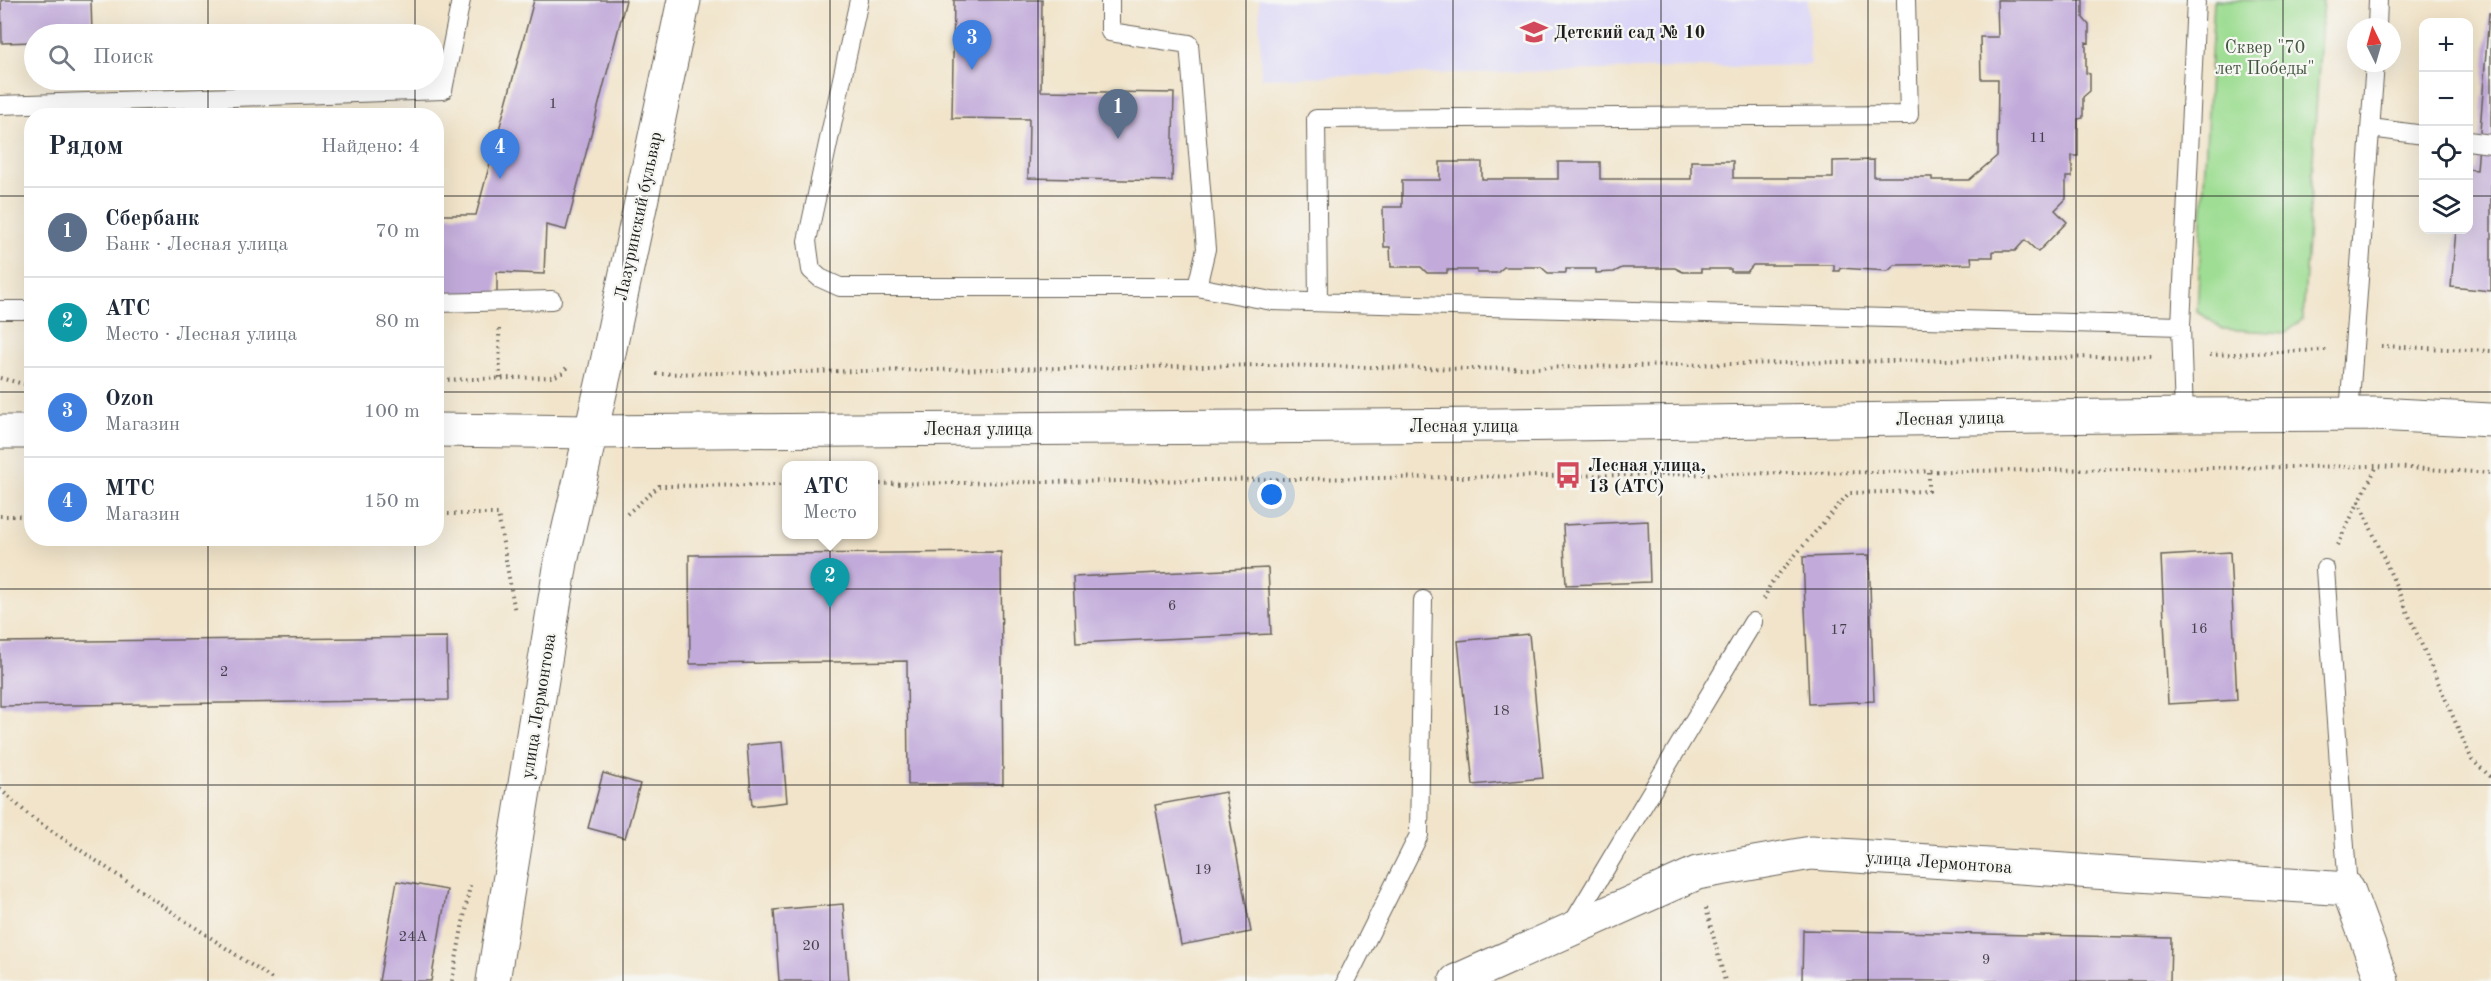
<!DOCTYPE html>
<html lang="ru">
<head>
<meta charset="utf-8">
<style>
	body { margin:0; font-family:"Old Standard TT",serif; background:#f6f6f7; color:#1f2937 }
	.controls { position:absolute; right:18px; top:18px; display:grid; overflow:hidden; border-radius:12px; box-shadow:0 6px 24px #0002 }
	.controls button { width:54px; height:54px; display:grid; place-items:center; padding:0; border:0; border-bottom:2px solid #e0e1e3; background:#fff; color:#1f2937; font:30px sans-serif }
	.compass { position:absolute; left:2347px; top:18px; width:54px; height:54px; border-radius:50%; background:#fff; box-shadow:0 6px 24px #0002; rotate:355deg }
	.you { position:absolute; left:1272px; top:495px; width:21px; height:21px; margin:-15px; border:4px solid #fff; border-radius:50%; background:#1a73e8; box-shadow:0 0 0 9px #1a73e833 }
	.badge { display:grid; place-items:center; width:39px; height:39px; border-radius:50%; background:#7c3aed; color:#fff; font-size:20px; font-weight:700 }
	.pin { position:absolute; translate:-50% -50px; filter:drop-shadow(0 2px 3px #0008) }
	.pin::after { content:''; position:absolute; top:32px; width:21px; height:18px; background:inherit; clip-path:polygon(0 0,100% 0,50% 100%) }
	.popup { position:absolute; left:782px; top:461px; width:96px; height:78px; box-sizing:border-box; display:grid; place-content:center; border-radius:12px; background:#fff; filter:drop-shadow(0 2px 4px #0005); font-size:20px; white-space:nowrap; color:#747a83 }
	.popup b { font-size:22px; color:#1f2937 }
	.popup::after { content:''; position:absolute; left:50%; top:100%; margin-left:-12px; border:12px solid transparent; border-top-color:#fff }
	.list { margin:0; padding:0; list-style:none }
	h2 { display:flex; justify-content:space-between; align-items:center; height:78px; margin:0; padding:0 24px; font-size:26px }
	h2 small { font-size:20px; font-weight:400; color:#747a83 }
	.list li { display:grid; grid-template-columns:39px 1fr auto; gap:18px; align-items:center; box-sizing:border-box; height:90px; padding:0 24px; border-top:2px solid #e0e1e3 }
	.list b { display:block; font-size:22px; white-space:nowrap }
	.list p { margin:0; font-size:20px; white-space:nowrap; color:#747a83 }
	.list em { font-size:20px; font-style:normal; color:#747a83 }
	.icon { flex:none; width:33px; height:33px; fill:none; stroke:currentColor; stroke-width:2; stroke-linecap:round; stroke-linejoin:round }
	.map { position:relative; flex:none; width:2491px; height:981px; overflow:hidden }
	.search { position:absolute; background:#fff; box-shadow:0 6px 24px #0002; left:24px; top:24px; width:420px; height:66px; display:flex; align-items:center; gap:15px; box-sizing:border-box; padding:0 21px; border-radius:33px; color:#747a83; font-size:22px }
	.panel { position:absolute; background:#fff; box-shadow:0 6px 24px #0002; left:24px; top:108px; width:420px; height:438px; border-radius:24px }
	.map>svg:first-child { display:block }
	.built { fill:#dbd6f7 }
	.green { fill:#9edd93; stroke:#5d7c58; stroke-width:1.5 }
	.building { fill:#c2abda }
	.lines { fill:none; stroke-linecap:round; stroke-linejoin:round }
	.service-casing { stroke:#676259; stroke-width:20 }
	.minor-casing { stroke:#676259; stroke-width:35 }
	.tertiary-casing { stroke:#676259; stroke-width:35 }
	.path { stroke:#676259; stroke-width:4; stroke-dasharray:1.5 4.5; stroke-linecap:butt }
	.service { stroke:#fff; stroke-width:18 }
	.minor { stroke:#fff; stroke-width:33 }
	.tertiary { stroke:#fff; stroke-width:33 }
	.grid { fill:none; stroke:#1c1c1c; stroke-width:1.5; stroke-opacity:0.55 }
	.labels { text-anchor:middle; stroke-width:4.5; stroke-linejoin:round; paint-order:stroke }
	.number-label { font-size:15px; fill:#46404c }
	.poi-label { font-size:18px; font-weight:bold; fill:#1c1c1c; stroke:#f6f6f2; text-anchor:start }
	.park-label { font-size:18px; fill:#435640; stroke:#f6f6f2 }
	.street-label { font-size:18px; fill:#1c1c1c; stroke:#f6f6f2 }
</style>
</head>
<body>
<div class="map">
<svg width="2491" height="981" viewBox="0 0 2491 981">
	<rect width="100%" height="100%" fill="#f6f6f2"/>
	<filter id="ink" filterUnits="userSpaceOnUse"><feTurbulence type="fractalNoise" baseFrequency=".0167" numOctaves="2"/><feDisplacementMap in="SourceGraphic" scale="12" xChannelSelector="R" yChannelSelector="G"/><feConvolveMatrix kernelMatrix="1 2 1 2 8 2 1 2 1" color-interpolation-filters="sRGB"/></filter>
	<filter id="wash" filterUnits="userSpaceOnUse"><feTurbulence type="fractalNoise" baseFrequency=".008" numOctaves="4" result="noise"/><feDisplacementMap in="SourceGraphic" scale="24" xChannelSelector="R" yChannelSelector="G"/><feGaussianBlur stdDeviation="1.35" result="paint"/><feColorMatrix in="noise" values="0 0 0 0 0 0 0 0 0 0 0 0 0 0 0 0 0 1.4 0 .05"/><feComposite in="paint" operator="in"/></filter>
	<g filter="url(#wash)">
		<rect width="100%" height="100%" fill="#f1e4ca"/>
		<path class="built" d="M 1259,0 L 1808,0 L 1810,65 L 1261,78 Z"/>
		<path class="green" d="M 2214,0 L 2323,0 L 2303,319 L 2286,333 L 2223,329 L 2197,311 Z"/>
		<g id="blocks">
			<path class="building" d="M 1,0 L 91,0 L 92,34 L 34,34 L 34,42 L 2,43 Z
				M 534,0 L 626,0 L 566,230 L 546,225 L 544,274 L 497,272 L 497,295 L 436,295 L 436,215 L 476,215 Z
				M 954,0 L 1042,0 L 1041,91 L 1174,93 L 1172,181 L 1028,178 L 1029,119 L 952,118 Z
				M 1997,0 L 2083,0 L 2083,18 L 2089,25 L 2089,43 L 2086,42 L 2086,73 L 2090,74 L 2090,91 L 2083,97 L 2083,118 L 2078,119 L 2078,156 L 2072,156 L 2072,177 L 2066,177 L 2066,199 L 2055,210 L 2067,222 L 2038,252 L 2025,240 L 2015,251 L 1993,251 L 1993,257 L 1971,257 L 1972,264 L 1895,265 L 1888,271 L 1840,268 L 1840,271 L 1834,271 L 1834,265 L 1753,265 L 1747,272 L 1731,272 L 1731,269 L 1701,269 L 1701,272 L 1683,272 L 1675,268 L 1622,268 L 1614,272 L 1596,273 L 1596,269 L 1566,269 L 1566,273 L 1548,273 L 1541,267 L 1504,267 L 1497,273 L 1477,273 L 1477,270 L 1447,270 L 1447,273 L 1427,273 L 1421,267 L 1391,267 L 1390,247 L 1384,247 L 1383,207 L 1402,207 L 1402,180 L 1440,180 L 1440,162 L 1482,162 L 1482,179 L 1558,179 L 1558,162 L 1600,162 L 1600,179 L 1691,179 L 1691,161 L 1733,161 L 1733,178 L 1833,178 L 1833,161 L 1874,160 L 1874,177 L 1932,177 L 1932,180 L 1969,180 L 1997,156 L 1998,79 L 1981,79 L 1980,37 L 1998,37 Z
				M 2489,13 L 2491,13 L 2491,291 L 2451,287 L 2456,230 L 2468,230 L 2468,169 L 2477,170 Z
				M 1648,521 L 1650,582 L 1566,585 L 1563,525 Z
				M 1001,552 L 1003,784 L 908,785 L 907,661 L 690,664 L 689,555 Z
				M 2230,552 L 2237,700 L 2168,704 L 2161,556 Z
				M 1869,555 L 1874,701 L 1809,704 L 1803,557 Z
				M 1268,568 L 1271,634 L 1076,643 L 1073,577 Z
				M 1529,634 L 1543,778 L 1473,785 L 1458,641 Z
				M 447,637 L 448,700 L 0,706 L 0,642 Z
				M 782,742 L 787,802 L 752,806 L 747,745 Z
				M 603,773 L 640,784 L 625,838 L 588,828 Z
				M 1225,792 L 1251,932 L 1181,945 L 1155,805 Z
				M 397,881 L 447,890 L 431,981 L 379,981 Z
				M 843,904 L 849,981 L 779,981 L 774,910 Z
				M 1803,930 L 2171,938 L 2170,981 L 1802,981 Z"/>
		</g>
	</g>
	<g filter="url(#ink)">
		<use href="#blocks" fill-opacity="0" stroke="#676259" stroke-width="1.5"/>
		<g class="lines">
			<defs>
				<path id="service" d="M 859,0 L 807,241 L 811,270 L 820,278 L 840,287 L 1197,287 L 1206,249 L 1189,44 L 1110,32 L 1110,0
					M 2377,27 L 2378,0
					M 0,105 L 443,90 L 461,0
					M 2371,128 L 2424,135
					M 2468,141 L 2491,144
					M 1197,287 L 1272,301 L 2181,326
					M 1318,302 L 1316,119 L 1909,115 L 1906,0
					M 436,303 L 552,300
					M 0,310 L 32,310
					M 2349,414 L 2375,63
					M 2184,415 L 2181,326 L 2196,0
					M 2325,569 L 2348,889
					M 1571,926 L 1753,622
					M 1346,981 L 1419,835 L 1423,600"/>
				<path id="minor" d="M 1456,981 L 1697,873 L 1811,853 L 2348,889 L 2382,981"/>
				<path id="tertiary" d="M 436,430 L 591,432 L 1497,425 L 2184,415 L 2376,414 L 2491,420
					M 0,432 L 32,432
					M 493,981 L 561,562 L 606,367 L 684,0"/>
			</defs>
			<use href="#service" class="service-casing"/>
			<use href="#minor" class="minor-casing"/>
			<use href="#tertiary" class="tertiary-casing"/>
			<path class="path" d="M 499,329 L 500,379
				M 2381,346 L 2491,351
				M 2210,355 L 2326,350
				M 656,374 L 1270,365 L 1471,369 L 2155,356
				M 0,378 L 32,386
				M 436,380 L 553,377 L 562,373 L 568,366
				M 874,484 L 2377,466 L 2491,473
				M 2359,501 L 2472,760 L 2491,777
				M 436,514 L 498,514 L 515,612
				M 627,514 L 659,486 L 786,485
				M 0,516 L 32,516
				M 2337,545 L 2377,466
				M 1764,599 L 1771,583 L 1849,493 L 1929,491 L 1929,471
				M 0,789 L 31,817 L 275,981
				M 1706,908 L 1725,981
				M 452,981 L 470,885"/>
			<use href="#service" class="service"/>
			<use href="#minor" class="minor"/>
			<use href="#tertiary" class="tertiary"/>
		</g>
	</g>
	<path class="grid" d="M 208,0 L 208,34M 415,0 L 415,34M 623,0 L 623,981M 830,0 L 830,981M 1038,0 L 1038,981M 1246,0 L 1246,981M 1453,0 L 1453,981M 1661,0 L 1661,981M 1868,0 L 1868,981M 2076,0 L 2076,981M 2283,0 L 2283,981M 208,80 L 208,116M 415,80 L 415,116M 0,196 L 32,196M 436,196 L 2424,196M 2468,196 L 2491,196M 0,392 L 32,392M 436,392 L 2491,392M 208,538 L 208,981M 415,538 L 415,981M 0,589 L 2491,589M 0,785 L 2491,785"/>
	<defs>
		<symbol id="school-bare" viewBox="-9 -9 18 18"><path d="M0-5L7-2L0 1L-7-2ZM-4 1L0 2.5L4 1V4Q0 6-4 4Z" fill="#d1495b" stroke="#f6f6f2" stroke-width="2.5" paint-order="stroke"/></symbol>
		<symbol id="bus-bare" viewBox="-9 -9 18 18"><path d="M-5-6H5V4H4V6H2V4H-2V6H-4V4H-5ZM-3.5-4V0h7V-4ZM-3.5 1.2v1.5H-2V1.2ZM2 1.2v1.5H3.5V1.2Z" fill="#d1495b" stroke="#f6f6f2" stroke-width="2.5" paint-order="stroke"/></symbol>
	</defs>
	<g fill-rule="evenodd">
		<use href="#school-bare" x="1515" y="13" width="38" height="38"/>
		<use href="#bus-bare" x="1549" y="456" width="38" height="38"/>
	</g>
	<g class="labels">
		<g class="number-label">
			<text x="553" y="108">1</text>
			<text x="2038" y="142">11</text>
			<text x="1172" y="610">6</text>
			<text x="2199" y="633">16</text>
			<text x="1839" y="634">17</text>
			<text x="224" y="676">2</text>
			<text x="1501" y="715">18</text>
			<text x="1203" y="874">19</text>
			<text x="413" y="941">24А</text>
			<text x="811" y="950">20</text>
			<text x="1986" y="964">9</text>
		</g>
		<g class="poi-label">
			<text x="1554" y="38">Детский сад № 10</text>
			<text x="1588" y="471">Лесная улица,<tspan x="1588" dy="21">13 (АТС)</tspan></text>
		</g>
		<g class="park-label">
			<text x="2265" y="53">Сквер "70<tspan x="2265" dy="21">лет Победы"</tspan></text>
		</g>
		<g class="street-label">
			<text transform="translate(638 216) rotate(-78)" y="6">Лазуринский бульвар</text>
			<text transform="translate(1950 418) rotate(-1)" y="6">Лесная улица</text>
			<text x="1464" y="432">Лесная улица</text>
			<text x="978" y="435">Лесная улица</text>
			<text transform="translate(538 706) rotate(-81)" y="6">улица Лермонтова</text>
			<text transform="translate(1939 862) rotate(4)" y="6">улица Лермонтова</text>
		</g>
	</g>
</svg>
<div class="controls">
<button>+</button>
<button>−</button>
<button><svg class="icon" aria-label="locate" viewBox="0 0 24 24"><circle cx="12" cy="12" r="6"/><path d="M12 2v4M12 18v4M2 12h4M18 12h4"/></svg></button>
<button><svg class="icon" aria-label="layers" viewBox="0 0 24 24"><path d="M12 4l9 5-9 5-9-5zM3 14l9 5 9-5"/></svg></button>
</div>
<svg class="compass" viewBox="-18 -18 36 36"><path d="M0-13l5 13h-10z" fill="#e53935"/><path d="M0 13l5-13h-10z" fill="#747a83"/></svg>
<div class="you"></div>
<div class="pin badge" style="left:1118px;top:139px;background:#5c6f8a">1</div>
<div class="pin badge" style="left:830px;top:608px;background:#0f9aa8">2</div>
<div class="popup"><b>АТС</b>Место</div>
<div class="pin badge" style="left:972px;top:70px;background:#3f7fe0">3</div>
<div class="pin badge" style="left:500px;top:179px;background:#3f7fe0">4</div>
<div class="search"><svg class="icon" aria-label="search" viewBox="0 0 24 24"><circle cx="10" cy="10" r="6"/><path d="M15 15l6 6"/></svg>Поиск</div>
<section class="panel">
<h2>Рядом<small>Найдено: 4</small></h2>
<ul class="list">
<li><span class="badge" style="background:#5c6f8a">1</span><div><b>Сбербанк</b><p>Банк · Лесная улица</p></div><em>70 m</em></li>
<li><span class="badge" style="background:#0f9aa8">2</span><div><b>АТС</b><p>Место · Лесная улица</p></div><em>80 m</em></li>
<li><span class="badge" style="background:#3f7fe0">3</span><div><b>Ozon</b><p>Магазин</p></div><em>100 m</em></li>
<li><span class="badge" style="background:#3f7fe0">4</span><div><b>МТС</b><p>Магазин</p></div><em>150 m</em></li>
</ul>
</section>
</div>
</body>
</html>
